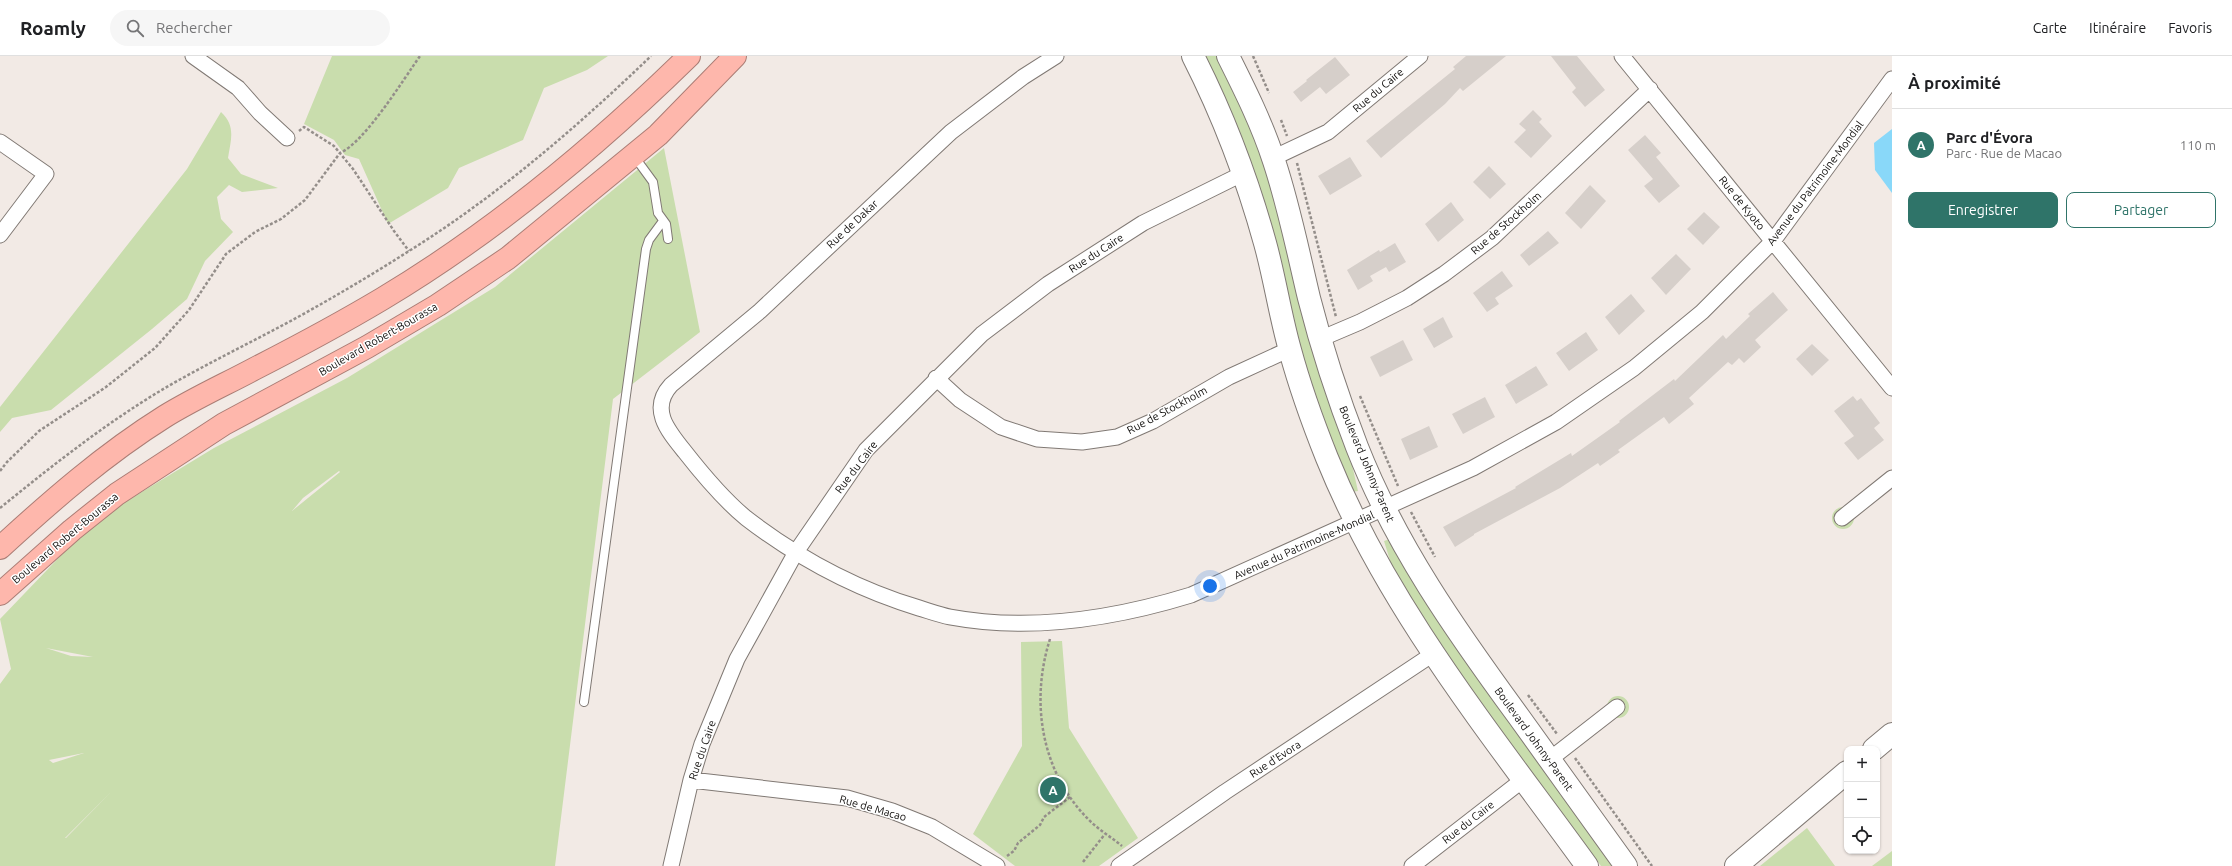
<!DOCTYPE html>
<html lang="fr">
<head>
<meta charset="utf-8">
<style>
	body { margin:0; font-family:Ubuntu,sans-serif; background:#f6f6f6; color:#202124 }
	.controls { position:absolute; right:12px; bottom:12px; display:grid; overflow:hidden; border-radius:8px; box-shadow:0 1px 3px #0004 }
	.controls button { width:36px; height:36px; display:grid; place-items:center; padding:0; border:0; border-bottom:1px solid #e0e0e0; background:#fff; color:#202124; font:20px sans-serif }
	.you { position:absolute; left:1210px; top:530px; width:14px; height:14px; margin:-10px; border:3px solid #fff; border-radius:50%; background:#1a73e8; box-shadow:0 0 0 6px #1a73e833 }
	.badge { display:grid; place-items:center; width:26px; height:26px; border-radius:50%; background:#2f7469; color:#fff; font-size:13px; font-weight:700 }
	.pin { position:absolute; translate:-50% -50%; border:2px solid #fff; box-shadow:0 1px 4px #0006 }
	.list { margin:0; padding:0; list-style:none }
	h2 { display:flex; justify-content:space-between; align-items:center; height:52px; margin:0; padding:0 16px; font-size:17px }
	h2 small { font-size:13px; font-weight:400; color:#757577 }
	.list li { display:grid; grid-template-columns:26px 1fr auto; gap:12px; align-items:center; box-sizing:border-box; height:72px; padding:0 16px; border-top:1px solid #e0e0e0 }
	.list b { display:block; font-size:15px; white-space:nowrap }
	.list p { margin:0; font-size:13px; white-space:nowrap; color:#757577 }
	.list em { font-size:13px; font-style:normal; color:#757577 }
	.actions { display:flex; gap:8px; padding:12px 16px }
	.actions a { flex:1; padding:9px 0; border:1px solid #2f7469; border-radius:8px; text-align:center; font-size:14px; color:#2f7469 }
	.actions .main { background:#2f7469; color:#fff }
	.icon { flex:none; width:22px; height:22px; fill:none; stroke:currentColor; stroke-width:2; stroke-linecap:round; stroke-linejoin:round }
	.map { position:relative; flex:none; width:1892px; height:810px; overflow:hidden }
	header { display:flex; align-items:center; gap:24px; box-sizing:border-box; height:56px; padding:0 20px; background:#fff; border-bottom:1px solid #e0e0e0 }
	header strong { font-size:19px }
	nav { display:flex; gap:22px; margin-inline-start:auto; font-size:14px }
	.search { width:280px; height:36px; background:#f6f6f6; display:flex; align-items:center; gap:10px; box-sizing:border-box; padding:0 14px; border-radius:22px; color:#757577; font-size:15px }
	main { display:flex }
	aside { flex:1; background:#fff }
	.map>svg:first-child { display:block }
	.green { fill:#c9ddad; fill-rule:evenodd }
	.water { fill:#89d8f9 }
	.building { fill:#d6cfca }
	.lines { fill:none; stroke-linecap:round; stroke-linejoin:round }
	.lane-casing { stroke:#807974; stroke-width:10 }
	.street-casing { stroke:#807974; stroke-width:17 }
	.secondary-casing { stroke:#807974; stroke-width:24 }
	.highway-casing { stroke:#ab7d75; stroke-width:24 }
	.path { stroke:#948e8a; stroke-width:2.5; stroke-dasharray:3 2; stroke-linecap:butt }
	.lane { stroke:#fff; stroke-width:8 }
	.street { stroke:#fff; stroke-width:15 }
	.secondary { stroke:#fff; stroke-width:22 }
	.highway { stroke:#feb7ac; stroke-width:22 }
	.labels { text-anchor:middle; stroke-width:3; stroke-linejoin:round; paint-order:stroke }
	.street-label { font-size:11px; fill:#12100e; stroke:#fff }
</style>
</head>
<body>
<header>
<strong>Roamly</strong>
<div class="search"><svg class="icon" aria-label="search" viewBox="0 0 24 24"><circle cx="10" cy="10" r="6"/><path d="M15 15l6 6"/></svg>Rechercher</div>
<nav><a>Carte</a><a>Itinéraire</a><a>Favoris</a></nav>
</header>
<main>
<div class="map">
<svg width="1892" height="810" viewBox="0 0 1892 810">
	<rect width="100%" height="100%" fill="#f2eae5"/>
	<path class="green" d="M 332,0 L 608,0 L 587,14 L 544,32 L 523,84 L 459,112 L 448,132 L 388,168 L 359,103 L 345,99 L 334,84 L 304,68 Z
		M 1203,0 L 1218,0 L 1259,91 L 1350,400 L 1358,435 L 1352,436 L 1313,339 Z
		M 221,56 C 236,70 231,83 228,102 L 241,118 L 278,132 L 242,136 L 229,129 L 217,141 L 221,163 L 233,176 L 205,205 L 187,243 L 152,273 L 51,354 L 12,362 L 0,376 L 0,351 L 187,113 Z
		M 664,92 L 700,276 L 613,343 L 555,810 L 0,810 L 0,628 L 11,613 L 0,563 L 94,465 L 214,392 L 347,322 L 495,231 ZM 339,415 L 340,416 L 292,455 L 303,442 ZM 46,592 L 93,601 L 71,600 ZM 84,697 L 53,707 L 49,704 ZM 111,736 L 66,782 L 65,782 Z
		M1832 462a11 11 0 1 1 22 0a11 11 0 1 1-22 0Z
		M 1390,483 L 1614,810 L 1601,810 L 1446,601 L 1392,511 L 1384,485 Z
		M 1062,585 L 1069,672 L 1138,782 L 1099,810 L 1015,810 L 973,778 L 1022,690 L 1021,586 Z
		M1607 651a11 11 0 1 1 22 0a11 11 0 1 1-22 0Z
		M 1807,772 L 1835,810 L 1760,810 Z
		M 1892,795 L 1892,810 L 1872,810 Z"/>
	<path class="water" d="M 1892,73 L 1892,137 L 1875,114 L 1874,87 Z"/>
	<path class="building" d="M 1466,0 L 1506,0 L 1463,35 L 1460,32 L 1445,48 L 1381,102 L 1366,85 L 1455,13 L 1453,11 Z
		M 1551,0 L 1577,0 L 1605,34 L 1585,51 L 1572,36 L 1576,32 Z
		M 1335,1 L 1350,19 L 1326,38 L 1320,31 L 1301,46 L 1293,36 L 1307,25 L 1306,24 Z
		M 1533,54 L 1542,63 L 1539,66 L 1552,80 L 1531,102 L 1514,86 L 1526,74 L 1519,68 Z
		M 1645,79 L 1661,97 L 1656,101 L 1680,130 L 1659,147 L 1644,130 L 1653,123 L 1628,94 Z
		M 1350,101 L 1362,120 L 1330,139 L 1318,120 Z
		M 1489,110 L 1506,128 L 1490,143 L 1473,126 Z
		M 1590,129 L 1606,145 L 1581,173 L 1565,157 Z
		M 1451,146 L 1464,164 L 1438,186 L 1425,168 Z
		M 1704,156 L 1720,171 L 1703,189 L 1687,173 Z
		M 1548,175 L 1559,187 L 1529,210 L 1520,199 Z
		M 1395,187 L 1406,206 L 1389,216 L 1386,211 L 1370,220 L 1373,225 L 1358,234 L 1347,214 L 1379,194 L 1380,196 Z
		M 1676,198 L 1691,213 L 1666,239 L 1651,222 Z
		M 1502,215 L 1513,230 L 1495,242 L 1499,248 L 1487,256 L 1473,237 Z
		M 1773,236 L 1788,254 L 1755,284 L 1761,291 L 1744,307 L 1739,302 L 1732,309 L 1728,306 L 1689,342 L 1694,348 L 1669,368 L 1664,361 L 1618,394 L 1620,396 L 1600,410 L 1598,407 L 1560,432 L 1474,478 L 1474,479 L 1455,491 L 1443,471 L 1516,432 L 1515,431 L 1571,397 L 1572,400 L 1620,366 L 1619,365 L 1674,323 L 1675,325 L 1723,279 L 1726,283 L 1750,260 L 1748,258 Z
		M 1631,238 L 1645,255 L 1619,279 L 1605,261 Z
		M 1443,261 L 1453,281 L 1434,292 L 1423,273 Z
		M 1586,276 L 1598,294 L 1569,315 L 1556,297 Z
		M 1403,284 L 1413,304 L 1380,321 L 1370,301 Z
		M 1812,288 L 1829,304 L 1812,320 L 1796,303 Z
		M 1536,310 L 1548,329 L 1516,348 L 1505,329 Z
		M 1853,340 L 1857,345 L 1861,342 L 1880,367 L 1874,372 L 1884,384 L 1858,404 L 1844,387 L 1854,380 L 1834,355 Z
		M 1485,341 L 1495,361 L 1463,378 L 1452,358 Z
		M 1429,370 L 1438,391 L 1410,404 L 1401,383 Z"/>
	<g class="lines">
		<defs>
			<path id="lane" d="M 634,100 L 653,126 L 658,157 L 666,168 L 668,183
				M 584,646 L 646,193 L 649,184 L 663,165"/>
			<path id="street" d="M 193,0 L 238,32 L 260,57 L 287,82
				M 1056,0 L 1023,21 L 951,76 L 760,255 L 671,329 C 649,353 668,375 685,396 C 703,419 723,443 746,462 C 798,502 856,533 919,552 C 929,555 940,559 950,561 C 1031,576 1113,563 1191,539 L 1473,412 L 1556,366 L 1634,312 L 1702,256 L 1773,185 L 1892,23
				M 1622,0 L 1892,332
				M 0,86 L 46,118 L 0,179
				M 1273,102 L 1328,76 L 1420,0
				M 1320,283 L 1360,266 L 1407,242 L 1444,218 L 1492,182 L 1650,33
				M 936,322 L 960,344 L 1001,371 L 1037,383 L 1082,386 L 1117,381 L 1153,365 L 1229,321 L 1290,293
				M 1842,462 L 1892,422
				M 1549,704 L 1617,651
				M 691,724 L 847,742 L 892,755 L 932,771 L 997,810
				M 671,810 L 691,724 L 702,688 L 737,603 L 796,496 L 866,394 L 982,278 L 1048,228 L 1143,167 L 1244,117
				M 1119,810 L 1225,736 L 1433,598
				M 1412,810 L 1524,723"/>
			<path id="secondary" d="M 1193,0 C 1224,61 1247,122 1265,187 C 1275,223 1280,259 1290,294 C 1300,331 1313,367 1327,402 C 1388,553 1493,680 1587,810
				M 1228,0 C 1245,34 1262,68 1274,105 C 1289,150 1298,196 1309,242 C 1322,293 1338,342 1357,391 C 1396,490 1456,575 1519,661 C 1555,711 1590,760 1626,810
				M 1874,693 L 1892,678
				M 1736,810 L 1847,716"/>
			<path id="highway" d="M 0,492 C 51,445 105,398 164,361 C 193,343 224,329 254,313 C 297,291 340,268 382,243 C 494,176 595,92 689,0
				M 0,538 L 72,474 L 117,438 L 224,368 L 367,291 L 438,249 L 508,202 L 658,79 L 735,0"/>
		</defs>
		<use href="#lane" class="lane-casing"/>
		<use href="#street" class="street-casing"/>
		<use href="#secondary" class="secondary-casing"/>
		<use href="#highway" class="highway-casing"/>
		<path class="path" d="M 1253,0 L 1269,37
			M 1281,64 L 1287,80
			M 299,75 L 304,71 L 334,90 L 353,113 L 394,175 L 409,195
			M 1297,107 L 1336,261
			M 1360,340 L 1398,430
			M 0,415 L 7,406 L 39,375 L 106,331 L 155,292 L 189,254 L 226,198 L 255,176 L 281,163 L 305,144 L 340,97 C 365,86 403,24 420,0
			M 0,452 C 53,409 106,367 165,332 C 208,307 254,285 298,261 C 336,240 373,218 409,195 C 497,140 576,72 651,0
			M 1411,456 L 1435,501
			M 1050,583 C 1030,646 1041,716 1089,764 C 1099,774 1111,781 1122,790
			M 1528,639 L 1557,678
			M 1575,702 L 1652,810
			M 1007,800 L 1014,795 L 1018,787 L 1040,769 L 1044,761 L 1070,741
			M 1083,806 L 1105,778"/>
		<use href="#lane" class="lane"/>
		<use href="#street" class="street"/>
		<use href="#secondary" class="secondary"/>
		<use href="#highway" class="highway"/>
	</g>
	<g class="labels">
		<g class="street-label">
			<text transform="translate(1378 34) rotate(-40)" y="4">Rue du Caire</text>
			<text transform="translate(1815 127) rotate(-53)" y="4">Avenue du Patrimoine-Mondial</text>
			<text transform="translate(1742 147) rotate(51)" y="4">Rue de Kyoto</text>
			<text transform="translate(1506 167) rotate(-41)" y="4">Rue de Stockholm</text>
			<text transform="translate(852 168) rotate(-43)" y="4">Rue de Dakar</text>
			<text transform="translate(1096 197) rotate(-33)" y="4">Rue du Caire</text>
			<text transform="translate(378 283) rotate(-30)" y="4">Boulevard Robert-Bourassa</text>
			<text transform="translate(1167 354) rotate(-28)" y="4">Rue de Stockholm</text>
			<text transform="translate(1367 408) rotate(67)" y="4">Boulevard Johnny-Parent</text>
			<text transform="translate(856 411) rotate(-53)" y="4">Rue du Caire</text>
			<text transform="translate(65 482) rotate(-40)" y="4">Boulevard Robert-Bourassa</text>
			<text transform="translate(1304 489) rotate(-24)" y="4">Avenue du Patrimoine-Mondial</text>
			<text transform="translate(1534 683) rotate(54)" y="4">Boulevard Johnny-Parent</text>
			<text transform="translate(702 694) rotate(-71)" y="4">Rue du Caire</text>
			<text transform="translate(1275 703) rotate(-33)" y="4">Rue d'Evora</text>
			<text transform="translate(873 752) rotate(16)" y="4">Rue de Macao</text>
			<text transform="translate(1468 766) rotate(-38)" y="4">Rue du Caire</text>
		</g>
	</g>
</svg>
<div class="controls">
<button>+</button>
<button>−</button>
<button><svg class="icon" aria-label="locate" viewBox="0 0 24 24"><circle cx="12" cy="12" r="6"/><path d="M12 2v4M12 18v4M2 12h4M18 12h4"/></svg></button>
</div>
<div class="you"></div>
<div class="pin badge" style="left:1053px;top:734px">A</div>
</div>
<aside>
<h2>À proximité<small></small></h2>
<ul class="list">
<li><span class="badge">A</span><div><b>Parc d'Évora</b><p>Parc · Rue de Macao</p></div><em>110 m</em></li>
</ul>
<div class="actions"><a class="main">Enregistrer</a><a>Partager</a></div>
</aside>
</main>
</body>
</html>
